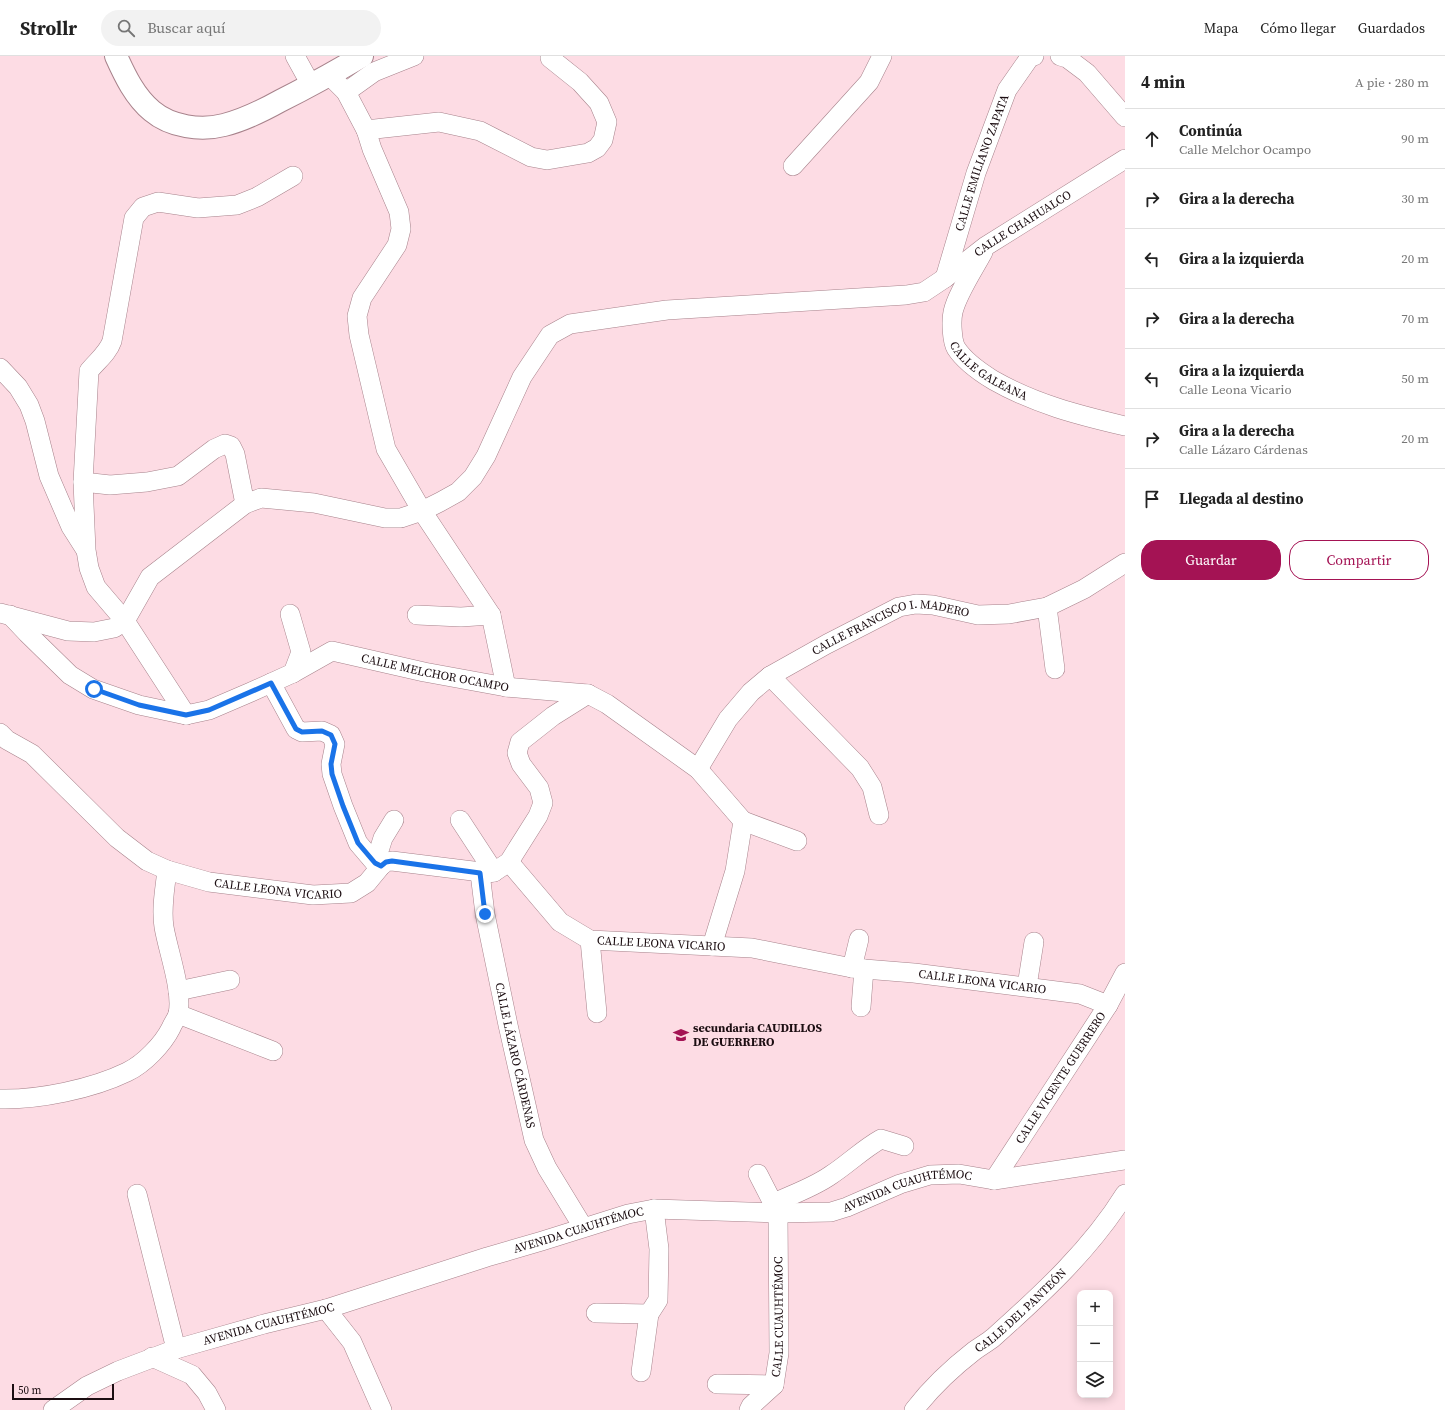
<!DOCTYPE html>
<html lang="es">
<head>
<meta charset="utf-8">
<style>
	body { margin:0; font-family:"Source Serif 4",serif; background:#f2f2f2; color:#222 }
	.controls { position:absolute; right:12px; bottom:12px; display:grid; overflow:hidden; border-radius:8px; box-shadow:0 2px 10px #0003 }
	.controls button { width:36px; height:36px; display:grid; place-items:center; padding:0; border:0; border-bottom:1px solid #e0e0e0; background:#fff; color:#222; font:20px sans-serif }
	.scale { position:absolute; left:12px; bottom:10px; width:102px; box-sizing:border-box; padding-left:4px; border:2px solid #1c0e12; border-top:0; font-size:11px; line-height:14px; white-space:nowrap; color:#1c0e12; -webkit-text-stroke:3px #fddce4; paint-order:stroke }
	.stop { position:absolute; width:12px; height:12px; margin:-9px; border:3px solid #1a73e8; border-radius:50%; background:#fff }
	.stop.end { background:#1a73e8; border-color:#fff; box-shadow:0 1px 4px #0008 }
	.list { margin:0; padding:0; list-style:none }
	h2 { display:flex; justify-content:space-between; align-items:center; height:52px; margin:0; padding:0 16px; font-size:17px }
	h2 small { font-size:13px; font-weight:400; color:#767676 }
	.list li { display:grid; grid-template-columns:26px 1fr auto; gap:12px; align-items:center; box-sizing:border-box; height:60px; padding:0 16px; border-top:1px solid #e0e0e0 }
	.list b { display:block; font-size:15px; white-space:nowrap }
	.list p { margin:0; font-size:13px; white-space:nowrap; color:#767676 }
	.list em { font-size:13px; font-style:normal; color:#767676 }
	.actions { display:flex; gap:8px; padding:12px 16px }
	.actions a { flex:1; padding:9px 0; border:1px solid #a41354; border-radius:16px; text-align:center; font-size:14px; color:#a41354 }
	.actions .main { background:#a41354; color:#fff }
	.icon { flex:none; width:22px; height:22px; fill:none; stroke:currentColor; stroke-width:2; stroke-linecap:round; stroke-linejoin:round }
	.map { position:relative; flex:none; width:1125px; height:1354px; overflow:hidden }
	header { display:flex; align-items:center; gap:24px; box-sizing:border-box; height:56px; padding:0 20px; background:#fff; border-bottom:1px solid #e0e0e0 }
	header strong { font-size:19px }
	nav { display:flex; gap:22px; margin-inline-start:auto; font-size:14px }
	.search { width:280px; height:36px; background:#f2f2f2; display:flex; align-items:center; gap:10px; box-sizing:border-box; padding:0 14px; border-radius:22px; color:#767676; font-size:15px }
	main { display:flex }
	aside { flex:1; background:#fff }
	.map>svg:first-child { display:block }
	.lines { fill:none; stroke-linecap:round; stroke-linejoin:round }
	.minor-casing { stroke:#a7828b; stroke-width:20 }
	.major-casing { stroke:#a7828b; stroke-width:24 }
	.minor { stroke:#fff; stroke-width:19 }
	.major { stroke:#fff; stroke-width:22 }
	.route { stroke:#1a73e8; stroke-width:5 }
	.labels { text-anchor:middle; stroke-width:4; stroke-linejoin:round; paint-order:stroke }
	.street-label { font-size:12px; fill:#1c0e12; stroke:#fddce4 }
	.poi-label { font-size:12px; font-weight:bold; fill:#1c0e12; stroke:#fddce4; text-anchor:start }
</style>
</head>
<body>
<header>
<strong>Strollr</strong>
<div class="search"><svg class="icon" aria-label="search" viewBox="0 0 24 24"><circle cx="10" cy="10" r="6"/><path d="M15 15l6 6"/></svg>Buscar aquí</div>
<nav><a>Mapa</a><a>Cómo llegar</a><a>Guardados</a></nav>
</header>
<main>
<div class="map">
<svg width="1125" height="1354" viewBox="0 0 1125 1354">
	<rect width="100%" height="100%" fill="#fddce4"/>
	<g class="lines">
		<defs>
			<g id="minor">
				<path d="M 295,0 L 311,29"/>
				<path d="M 1060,0 L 1067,2 L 1087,17 L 1125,61"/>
				<path d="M 329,19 L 346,36 L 366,74 L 439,66 L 480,75 L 531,101 L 547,104 L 588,97 L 597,92 L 603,84 L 607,66 L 599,47 L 580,26 L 550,2"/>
				<path d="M 346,36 L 374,16 L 414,0"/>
				<path d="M 366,74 L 372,93 L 399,156 L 401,173 L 397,189 L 362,242 L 357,260 L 359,279 L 386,393 L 422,455 L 491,559 L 506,631"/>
				<path d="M 793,110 L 869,26 L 882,0"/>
				<path id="s1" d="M 983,196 C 974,213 957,238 953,256 C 951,265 952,285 956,292 C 965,306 980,316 993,324 C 1035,348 1078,359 1125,370"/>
				<path id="s2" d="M 945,222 L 976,117 L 1007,34 L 1030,1 L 1034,0"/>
				<path d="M 0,312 L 18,331 L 29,349 L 35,365 L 49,420 L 71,471 L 85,493"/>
				<path d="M 83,426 L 110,429 L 147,426 L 178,420 L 214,393 L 225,388 L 231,390 L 235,398 L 245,448"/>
				<path d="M 1047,551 L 1055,613"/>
				<path id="s3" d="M 0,557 L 68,575 L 94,576 L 114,572 L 125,565 L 150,521 L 245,448 L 261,442 L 314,447 L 385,462 L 401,462 L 422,455 L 440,446 L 458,436 L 473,421 L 486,400 L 522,321 L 550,279 L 570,268 L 667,254 L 906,239 L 924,236 L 945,222 L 986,190 L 1125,103"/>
				<path d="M 290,558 L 301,596 L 293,617"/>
				<path id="s4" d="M 10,559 L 27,577 L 70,619 L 93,633 L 139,649 L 186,659 L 209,654 L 251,636 L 293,617 L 332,595 L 424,616 L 506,631 L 588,638 L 607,648 L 698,713 L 743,765 L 735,815 L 712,890"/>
				<path d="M 417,559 L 461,561 L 491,559"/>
				<path d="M 770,620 L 860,712 L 872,731 L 879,759"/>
				<path d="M 271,627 L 296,673 L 302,676 L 322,675 L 331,679 L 335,688 L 331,708 L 332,718 L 343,750 L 358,787 L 375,807 L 381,810"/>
				<path d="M 186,659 L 125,565 L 96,531 L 89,512 L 86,494 L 83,426 L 89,315 C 97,305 108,297 112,285 L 134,162 L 143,151 L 158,146 L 198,152 L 237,149 L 257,141 L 293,120"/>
				<path id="s5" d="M 0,677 L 7,684 L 32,698 L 117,782 L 147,805 L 167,814 L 209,826 L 313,839 L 351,837 L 367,827 L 381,810 L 386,806 L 392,805 L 489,817 L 494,816 L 509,806 L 538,760 L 543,747 L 539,732 L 521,708 L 517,697 L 520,686 L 553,660 L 588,638"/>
				<path id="s6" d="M 698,713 L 728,663 L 751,636 L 770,620 L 827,588 L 899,551 L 916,548 L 933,549 L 978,559 L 1009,558 L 1047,551 L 1084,533 L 1125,507"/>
				<path d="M 460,764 L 494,816"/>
				<path d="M 743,765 L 797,785"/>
				<path id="s7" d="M 509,806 L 560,866 L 590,884 L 752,892 L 852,912 L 914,917 L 1080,938 L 1108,949"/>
				<path d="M 375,807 L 383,782 L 394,764"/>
				<path id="s8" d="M 480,817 L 485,858 L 508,969 L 534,1084 L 547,1112 L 583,1171"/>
				<path d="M 590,884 L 597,957"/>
				<path d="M 852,912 L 859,883"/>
				<path d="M 1027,930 L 1034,886"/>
				<path d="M 178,935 L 230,924"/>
				<path d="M 861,951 L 864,913"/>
				<path d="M 178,958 L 273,995"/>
				<path d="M 0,1043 C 38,1044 92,1033 127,1016 C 144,1008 163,988 171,972 C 173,967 177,962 178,958 C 183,935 168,895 164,871 C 161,852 165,833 167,814"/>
				<path id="s9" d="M 994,1124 L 1108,949 L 1125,917"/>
				<path d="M 137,1138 L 176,1293"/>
				<path d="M 773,1147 C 792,1139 814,1131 831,1119 C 848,1108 863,1093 881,1083 L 904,1090"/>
				<path d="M 326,1253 L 352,1286 L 382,1354"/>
				<path d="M 596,1257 L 649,1258"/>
				<path d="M 152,1301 L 192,1319 L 207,1337 L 216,1354"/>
				<path d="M 641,1316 L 649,1258 L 658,1244 L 659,1193 L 654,1153"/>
				<path d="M 717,1328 L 774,1329"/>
				<path id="s10" d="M 53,1354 L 87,1330 L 118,1315 L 176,1293 L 264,1268 L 326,1253 L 487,1201 L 542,1185 L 628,1158 L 654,1153 L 778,1157 L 831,1156 L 847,1151 L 900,1128 L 930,1119 L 959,1118 L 994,1124 L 1125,1104"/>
				<path id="s11" d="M 749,1354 L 751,1350 L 774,1329 L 779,1297 L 778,1157 L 758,1118"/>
				<path id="s12" d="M 914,1354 C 931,1332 952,1312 974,1295 C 981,1290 988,1286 994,1281 C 1042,1238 1091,1193 1125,1138"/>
			</g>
			<path id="major" d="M 116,0 C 125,20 135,41 152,55 C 171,71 201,75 224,69 C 244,64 262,55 280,45 C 308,31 335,16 362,0"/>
		</defs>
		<use href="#minor" class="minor-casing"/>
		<use href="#major" class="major-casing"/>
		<use href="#minor" class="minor"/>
		<use href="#major" class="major"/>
	</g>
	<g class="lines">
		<path class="route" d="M 94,633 L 139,649 L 186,659 L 209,654 L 271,627 L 296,673 L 302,676 L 322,675 L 331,679 L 335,688 L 331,708 L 332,718 L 343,750 L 358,787 L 375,807 L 381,810 L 386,806 L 392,805 L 480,817 L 485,858"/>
	</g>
	<defs>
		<symbol id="school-bare" viewBox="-9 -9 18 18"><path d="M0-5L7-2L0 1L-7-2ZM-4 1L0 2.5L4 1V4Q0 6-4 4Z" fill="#a41354" stroke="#fddce4" stroke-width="2.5" paint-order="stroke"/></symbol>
	</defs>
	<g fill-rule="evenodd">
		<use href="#school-bare" x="670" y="968" width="22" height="22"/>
	</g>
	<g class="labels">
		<g class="street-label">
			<text dy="4" stroke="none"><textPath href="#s2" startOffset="121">CALLE EMILIANO ZAPATA</textPath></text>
			<text dy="4" stroke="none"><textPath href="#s3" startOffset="1204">CALLE CHAHUALCO</textPath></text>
			<text dy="4" stroke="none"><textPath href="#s1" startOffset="144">CALLE GALEANA</textPath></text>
			<text dy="4" stroke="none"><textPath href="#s6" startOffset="252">CALLE FRANCISCO I. MADERO</textPath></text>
			<text dy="4" stroke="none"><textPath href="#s4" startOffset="474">CALLE MELCHOR OCAMPO</textPath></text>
			<text dy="4" stroke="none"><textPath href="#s5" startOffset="331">CALLE LEONA VICARIO</textPath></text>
			<text dy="4" stroke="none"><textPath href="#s7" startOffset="185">CALLE LEONA VICARIO</textPath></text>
			<text dy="4" stroke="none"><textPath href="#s7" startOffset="509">CALLE LEONA VICARIO</textPath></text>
			<text dy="4" stroke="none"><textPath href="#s8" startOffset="186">CALLE LÁZARO CÁRDENAS</textPath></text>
			<text dy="4" stroke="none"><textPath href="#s9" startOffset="122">CALLE VICENTE GUERRERO</textPath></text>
			<text dy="4" stroke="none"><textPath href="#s10" startOffset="894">AVENIDA CUAUHTÉMOC</textPath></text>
			<text dy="4" stroke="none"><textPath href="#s10" startOffset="558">AVENIDA CUAUHTÉMOC</textPath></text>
			<text dy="4" stroke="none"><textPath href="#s12" startOffset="146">CALLE DEL PANTEÓN</textPath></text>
			<text dy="4" stroke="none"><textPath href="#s11" startOffset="104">CALLE CUAUHTÉMOC</textPath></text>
			<text dy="4" stroke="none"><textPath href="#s10" startOffset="234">AVENIDA CUAUHTÉMOC</textPath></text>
		</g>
		<g class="poi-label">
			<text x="693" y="976">secundaria CAUDILLOS<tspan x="693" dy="14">DE GUERRERO</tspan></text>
		</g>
	</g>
</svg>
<div class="controls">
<button>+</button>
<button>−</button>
<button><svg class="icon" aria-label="layers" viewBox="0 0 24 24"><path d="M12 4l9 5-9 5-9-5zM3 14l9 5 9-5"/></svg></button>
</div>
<div class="scale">50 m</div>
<div class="stop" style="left:94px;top:633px"></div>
<div class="stop end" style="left:485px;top:858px"></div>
</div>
<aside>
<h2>4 min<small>A pie · 280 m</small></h2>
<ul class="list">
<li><svg class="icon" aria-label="ahead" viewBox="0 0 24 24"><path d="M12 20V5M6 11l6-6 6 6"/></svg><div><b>Continúa</b><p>Calle Melchor Ocampo</p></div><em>90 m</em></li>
<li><svg class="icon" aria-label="right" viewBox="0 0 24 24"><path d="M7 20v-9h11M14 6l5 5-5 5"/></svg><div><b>Gira a la derecha</b></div><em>30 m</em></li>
<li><svg class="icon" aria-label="left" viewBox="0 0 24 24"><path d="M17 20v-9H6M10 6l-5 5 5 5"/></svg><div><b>Gira a la izquierda</b></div><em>20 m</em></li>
<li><svg class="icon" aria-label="right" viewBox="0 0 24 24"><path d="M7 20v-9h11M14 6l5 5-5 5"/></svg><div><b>Gira a la derecha</b></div><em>70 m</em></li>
<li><svg class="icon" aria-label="left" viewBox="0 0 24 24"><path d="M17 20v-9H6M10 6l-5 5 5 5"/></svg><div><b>Gira a la izquierda</b><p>Calle Leona Vicario</p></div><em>50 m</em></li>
<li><svg class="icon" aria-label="right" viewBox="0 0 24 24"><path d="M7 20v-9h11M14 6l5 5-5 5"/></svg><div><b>Gira a la derecha</b><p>Calle Lázaro Cárdenas</p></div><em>20 m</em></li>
<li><svg class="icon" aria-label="arrive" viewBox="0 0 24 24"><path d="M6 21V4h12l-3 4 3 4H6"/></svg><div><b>Llegada al destino</b></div></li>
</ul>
<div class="actions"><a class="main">Guardar</a><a>Compartir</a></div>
</aside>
</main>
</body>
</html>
